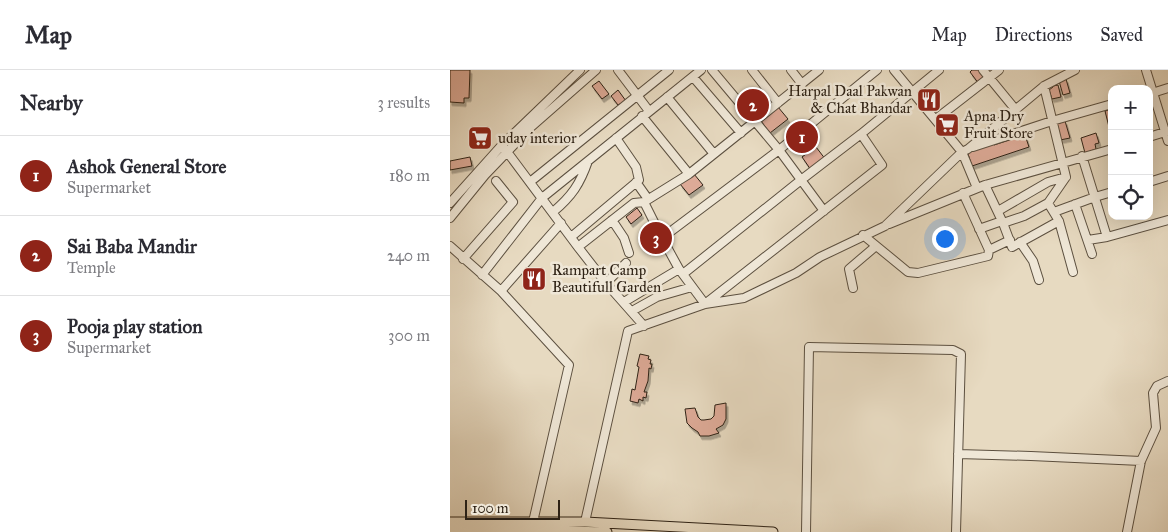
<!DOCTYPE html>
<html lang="en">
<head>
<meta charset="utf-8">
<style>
	body { margin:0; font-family:"IM FELL Great Primer",serif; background:#f7f7f7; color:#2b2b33 }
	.controls { position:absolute; right:15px; top:15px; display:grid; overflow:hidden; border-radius:10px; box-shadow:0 5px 20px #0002 }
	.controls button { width:45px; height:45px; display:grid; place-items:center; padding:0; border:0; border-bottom:1px solid #e1e1e2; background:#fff; color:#2b2b33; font:25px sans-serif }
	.scale { position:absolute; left:15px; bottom:12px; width:95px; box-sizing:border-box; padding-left:5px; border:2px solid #2e2215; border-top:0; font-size:14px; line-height:18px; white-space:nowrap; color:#2e2215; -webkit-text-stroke:4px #efe7d7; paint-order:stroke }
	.you { position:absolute; left:494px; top:168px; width:18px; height:18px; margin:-12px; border:4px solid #fff; border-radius:50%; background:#1a73e8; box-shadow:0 0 0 8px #1a73e833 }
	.badge { display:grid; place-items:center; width:32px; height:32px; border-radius:50%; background:#8f2418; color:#fff; font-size:16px; font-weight:700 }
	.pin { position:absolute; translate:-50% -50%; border:2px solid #fff; box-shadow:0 1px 5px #0006 }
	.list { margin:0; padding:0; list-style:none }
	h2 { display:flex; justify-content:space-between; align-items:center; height:65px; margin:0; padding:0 20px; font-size:21px }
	h2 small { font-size:16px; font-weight:400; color:#7c7c81 }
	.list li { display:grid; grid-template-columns:32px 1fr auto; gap:15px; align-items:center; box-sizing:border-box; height:80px; padding:0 20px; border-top:1px solid #e1e1e2 }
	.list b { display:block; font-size:19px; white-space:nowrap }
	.list p { margin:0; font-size:16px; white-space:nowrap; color:#7c7c81 }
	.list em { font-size:16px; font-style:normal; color:#7c7c81 }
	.icon { flex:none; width:28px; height:28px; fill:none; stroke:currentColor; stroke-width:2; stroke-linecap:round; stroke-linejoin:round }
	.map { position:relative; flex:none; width:718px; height:462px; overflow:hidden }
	header { display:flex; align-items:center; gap:30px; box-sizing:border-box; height:70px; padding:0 25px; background:#fff; border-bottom:1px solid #e1e1e2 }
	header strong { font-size:24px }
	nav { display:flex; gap:28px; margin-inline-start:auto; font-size:18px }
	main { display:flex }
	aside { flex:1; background:#fff }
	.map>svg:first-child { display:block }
	.building { fill:#ddaa97; stroke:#2e2215; filter:url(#shadow) }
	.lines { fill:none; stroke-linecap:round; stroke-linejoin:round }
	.minor-casing { stroke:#5c5040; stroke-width:10 }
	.major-casing { stroke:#2e2215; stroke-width:11 }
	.minor { stroke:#efe7d7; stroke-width:8 }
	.major { stroke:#e7dac1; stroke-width:9 }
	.labels { text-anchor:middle; stroke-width:5; stroke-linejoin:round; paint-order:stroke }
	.poi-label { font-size:15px; fill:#2e2215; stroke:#efe7d7; text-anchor:start }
</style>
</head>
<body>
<header>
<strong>Map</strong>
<nav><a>Map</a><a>Directions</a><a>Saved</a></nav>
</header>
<main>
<aside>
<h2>Nearby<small>3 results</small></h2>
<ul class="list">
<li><span class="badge">1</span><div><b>Ashok General Store</b><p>Supermarket</p></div><em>180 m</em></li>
<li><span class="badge">2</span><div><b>Sai Baba Mandir</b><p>Temple</p></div><em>240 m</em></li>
<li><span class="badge">3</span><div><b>Pooja play station</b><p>Supermarket</p></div><em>300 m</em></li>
</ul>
</aside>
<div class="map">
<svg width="718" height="462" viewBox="0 0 718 462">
	<defs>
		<filter id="shadow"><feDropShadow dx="2" dy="3.5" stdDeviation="0" flood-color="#0004"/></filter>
	</defs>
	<rect width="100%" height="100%" fill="#e7dac1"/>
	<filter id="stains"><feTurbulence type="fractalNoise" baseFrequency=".004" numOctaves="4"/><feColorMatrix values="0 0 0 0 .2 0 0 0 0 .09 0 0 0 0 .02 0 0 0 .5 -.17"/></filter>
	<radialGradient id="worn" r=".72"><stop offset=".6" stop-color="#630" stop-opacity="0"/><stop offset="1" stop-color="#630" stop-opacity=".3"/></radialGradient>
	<path class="building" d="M 0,0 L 20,0 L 19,28 L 14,28 L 14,33 L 0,32 Z
		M 522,0 L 531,0 L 537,8 L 529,14 L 520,2 Z
		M 616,9 L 620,23 L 613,25 L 609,11 Z
		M 149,11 L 159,24 L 152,29 L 142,16 Z
		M 608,15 L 611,27 L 602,29 L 599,20 L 603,17 L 603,16 Z
		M 168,20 L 176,31 L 172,35 L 170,34 L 168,35 L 161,26 Z
		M 328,37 L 338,49 L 320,63 L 311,51 Z
		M 662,39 L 662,57 L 659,57 L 655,41 Z
		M 615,51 L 620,68 L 610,70 L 605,55 Z
		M 646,63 L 649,73 L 645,74 L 646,79 L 635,83 L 631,68 Z
		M 575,65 L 579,77 L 522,96 L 517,81 L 543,72 L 544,75 Z
		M 366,77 L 376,90 L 361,100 L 352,87 Z
		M 20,87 L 22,96 L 0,100 L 0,91 Z
		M 244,104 L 253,115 L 239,125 L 230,114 Z
		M 187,138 L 192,145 L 181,154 L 176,147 Z
		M 190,284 L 199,286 L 198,289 L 201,290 L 200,294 L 202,294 L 201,299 L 199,298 L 198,311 L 194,322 L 197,322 L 196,328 L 193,327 L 193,331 L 189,329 L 188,333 L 180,331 L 182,319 L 185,320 L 189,297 L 187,296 Z
		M 276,333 L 276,349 L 273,355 L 266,359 L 269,363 L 259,366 L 250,366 L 248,362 L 242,358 L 237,353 L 235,339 L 245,338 L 248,347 L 251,350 L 254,350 L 261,349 L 264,346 L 265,335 Z"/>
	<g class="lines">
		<defs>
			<path id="minor" d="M 168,0 L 199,41
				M 262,0 L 329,80 L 374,141
				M 302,0 L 328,33
				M 341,0 L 352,14
				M 444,0 L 512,82 L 527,118
				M 533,0 L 565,39
				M 696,0 L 718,71
				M 243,7 L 291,63
				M 699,24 L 718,18
				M 217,27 L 264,84
				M 192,46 L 239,104
				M 486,49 L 549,0
				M 411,64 L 432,95 L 255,234 L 229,199 L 212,168 L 329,80 L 427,0
				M 699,67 L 718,61
				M 52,75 L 128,177 L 156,213 L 194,256
				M 523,77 L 602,51 L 662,34
				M 632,86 L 657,167
				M 80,112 L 219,0
				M 186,112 L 198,129
				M 699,112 L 718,106
				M 535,115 L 553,153 L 562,177 L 609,151
				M 513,123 L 539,180
				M 194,132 L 212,168
				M 0,133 L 52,75 L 130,0
				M 598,133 L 609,151 L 623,202
				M 625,134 L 642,184
				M 548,141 L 598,112 L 616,107
				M 103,142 C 122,126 130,114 138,91
				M 604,142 L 645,127 L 662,122
				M 0,148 L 35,105 L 81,57 L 146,0
				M 162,150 L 174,168 L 179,183
				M 553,153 L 574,146 L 598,133 L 616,107 L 594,16
				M 439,154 L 535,115 L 662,79
				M 529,159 L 552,151
				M 413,165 L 458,202 L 468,203 L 538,186 L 539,180 L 560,170
				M 121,167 L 189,110 L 186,97 L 166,68
				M 638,170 L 657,167 L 718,150
				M 570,172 L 583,191 L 589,210
				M 0,176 L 51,221 L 119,295 L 83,452
				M 128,177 L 184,133 L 194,132 L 239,104 L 369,0
				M 13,189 L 63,132 L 46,111
				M 233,204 L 351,110 L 411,64 L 489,0
				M 32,205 L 92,128 L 251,0
				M 156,213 L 176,193
				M 403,218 L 399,199 L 426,176
				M 51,221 L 111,153
				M 174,232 L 229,199
				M 182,241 L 207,227 L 242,217
				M 508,384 L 581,386 L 691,391
				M 135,452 L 178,261 L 255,234 L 294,228 L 346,203 L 370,187 L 435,156 L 512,82 L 518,79 L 594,16 L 625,0
				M 356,462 L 359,277 L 503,280 L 511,284 L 506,462
				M 677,462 L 691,391 L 706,358 L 703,323 L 707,316 L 718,311"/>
			<path id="major" d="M 0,452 L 135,452 L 323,462
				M 0,458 L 157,462"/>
		</defs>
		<use href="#minor" class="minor-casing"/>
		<use href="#major" class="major-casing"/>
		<use href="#minor" class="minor"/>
		<use href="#major" class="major"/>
	</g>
	<defs>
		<symbol id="restaurant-square" viewBox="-11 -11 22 22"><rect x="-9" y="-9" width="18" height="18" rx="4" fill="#8f2418" stroke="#efe7d7"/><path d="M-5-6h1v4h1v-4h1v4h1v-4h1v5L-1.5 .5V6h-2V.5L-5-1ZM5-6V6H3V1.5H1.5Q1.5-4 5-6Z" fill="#fff"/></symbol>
		<symbol id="supermarket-square" viewBox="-11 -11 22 22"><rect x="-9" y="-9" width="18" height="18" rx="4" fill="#8f2418" stroke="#efe7d7"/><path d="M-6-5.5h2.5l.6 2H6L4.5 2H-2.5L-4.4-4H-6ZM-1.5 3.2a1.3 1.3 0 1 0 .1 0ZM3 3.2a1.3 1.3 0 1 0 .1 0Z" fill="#fff"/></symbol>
	</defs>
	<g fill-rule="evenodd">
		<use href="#restaurant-square" x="465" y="16" width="28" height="28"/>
		<use href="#supermarket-square" x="483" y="41" width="28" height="28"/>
		<use href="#supermarket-square" x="16" y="54" width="28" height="28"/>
		<use href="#restaurant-square" x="70" y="195" width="28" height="28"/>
	</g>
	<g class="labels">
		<g class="poi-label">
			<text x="462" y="26" text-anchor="end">Harpal Daal Pakwan<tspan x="462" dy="17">&amp; Chat Bhandar</tspan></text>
			<text x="514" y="51">Apna Dry<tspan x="514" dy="17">Fruit Store</tspan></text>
			<text x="48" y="73">uday interior</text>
			<text x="102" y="205">Rampart Camp<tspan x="102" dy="17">Beautifull Garden</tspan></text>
		</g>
	</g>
	<rect width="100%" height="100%" filter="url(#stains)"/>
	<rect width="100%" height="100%" fill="url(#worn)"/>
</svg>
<div class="controls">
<button>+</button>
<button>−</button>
<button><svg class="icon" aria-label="locate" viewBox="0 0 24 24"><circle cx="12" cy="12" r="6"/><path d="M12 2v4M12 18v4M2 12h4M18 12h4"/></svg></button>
</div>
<div class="scale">100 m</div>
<div class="you"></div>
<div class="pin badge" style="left:352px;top:67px">1</div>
<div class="pin badge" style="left:303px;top:35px">2</div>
<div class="pin badge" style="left:206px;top:168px">3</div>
</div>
</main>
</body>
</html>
